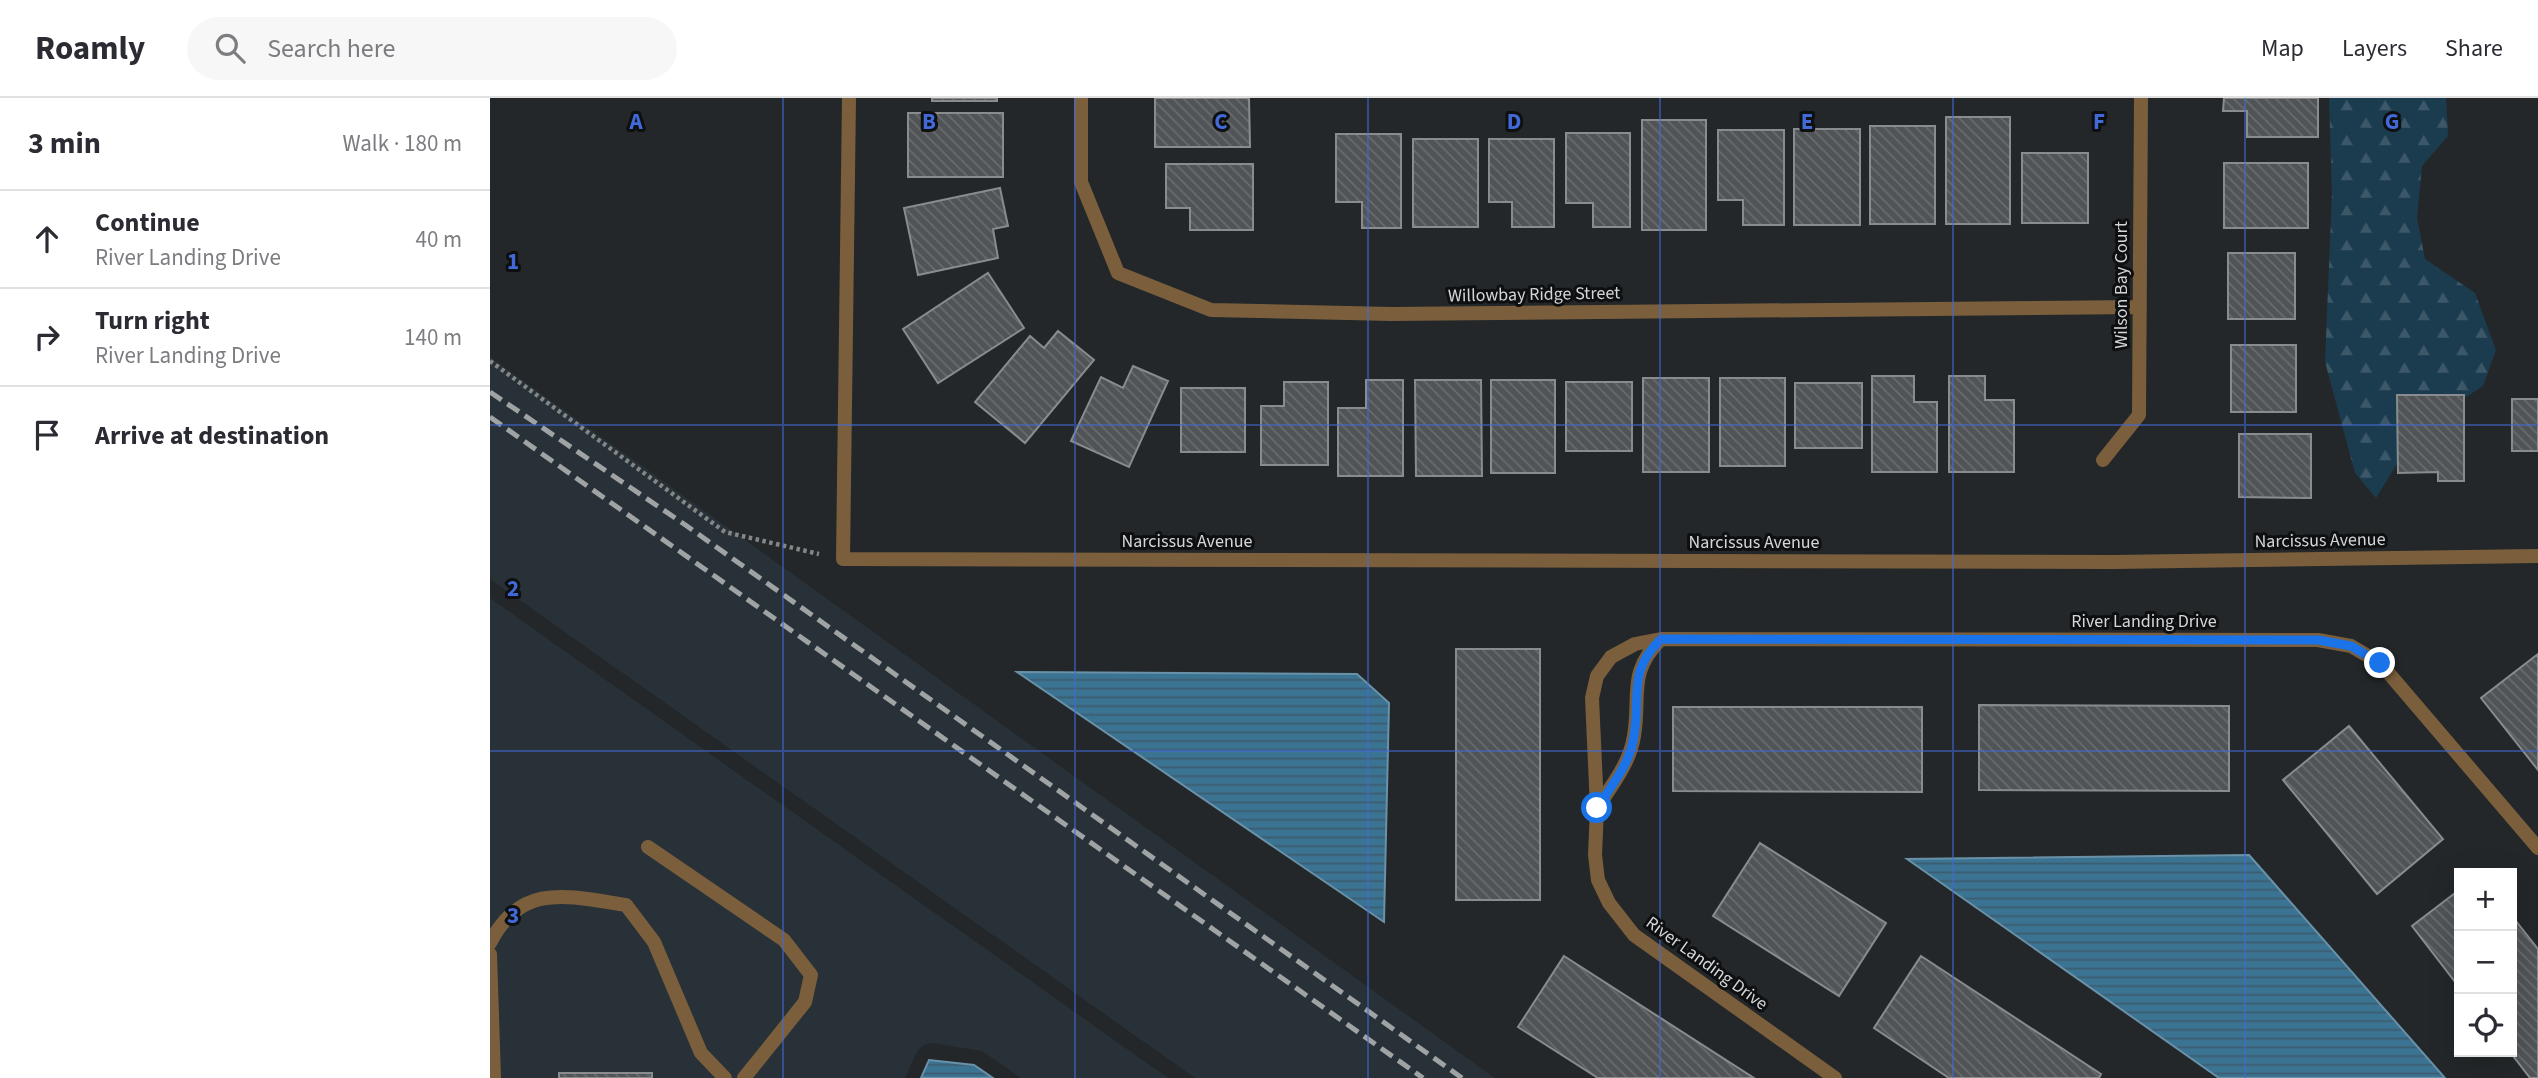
<!DOCTYPE html>
<html lang="en">
<head>
<meta charset="utf-8">
<style>
	body { margin:0; font-family:"Source Sans 3",sans-serif; background:#f7f7f7; color:#2b2b33 }
	.controls { position:absolute; right:21px; bottom:21px; display:grid; overflow:hidden; border-radius:0px; box-shadow:0 7px 28px #0002 }
	.controls button { width:63px; height:63px; display:grid; place-items:center; padding:0; border:0; border-bottom:2px solid #e1e1e2; background:#fff; color:#2b2b33; font:35px sans-serif }
	.stop { position:absolute; width:21px; height:21px; margin:-16px; border:5px solid #1a73e8; border-radius:50%; background:#fff }
	.stop.end { background:#1a73e8; border-color:#fff; box-shadow:0 2px 7px #0008 }
	.list { margin:0; padding:0; list-style:none }
	h2 { display:flex; justify-content:space-between; align-items:center; height:91px; margin:0; padding:0 28px; font-size:30px }
	h2 small { font-size:23px; font-weight:400; color:#7c7c81 }
	.list li { display:grid; grid-template-columns:46px 1fr auto; gap:21px; align-items:center; box-sizing:border-box; height:98px; padding:0 28px; border-top:2px solid #e1e1e2 }
	.list b { display:block; font-size:26px; white-space:nowrap }
	.list p { margin:0; font-size:23px; white-space:nowrap; color:#7c7c81 }
	.list em { font-size:23px; font-style:normal; color:#7c7c81 }
	.icon { flex:none; width:38px; height:38px; fill:none; stroke:currentColor; stroke-width:2; stroke-linecap:round; stroke-linejoin:round }
	.map { position:relative; flex:none; width:2048px; height:980px; overflow:hidden }
	header { display:flex; align-items:center; gap:42px; box-sizing:border-box; height:98px; padding:0 35px; background:#fff; border-bottom:2px solid #e1e1e2 }
	header strong { font-size:33px }
	nav { display:flex; gap:38px; margin-inline-start:auto; font-size:24px }
	.search { width:490px; height:63px; background:#f7f7f7; display:flex; align-items:center; gap:18px; box-sizing:border-box; padding:0 24px; border-radius:38px; color:#7c7c81; font-size:26px }
	main { display:flex }
	aside { flex:1; background:#fff }
	.map>svg:first-child { display:block }
	.built { fill:#283137 }
	.forest { fill:url(#forest-firs) }
	.water { fill:url(#water-rules); stroke:#6991a8; stroke-width:2 }
	.building { fill:url(#building-back-hatch); stroke:#888c8f; stroke-width:2 }
	.lines { fill:none; stroke-linecap:round; stroke-linejoin:round }
	.path { stroke:#848788; stroke-width:4.5; stroke-dasharray:3.5 3.5; stroke-linecap:butt }
	.service { stroke:#7b5f3c; stroke-width:14 }
	.minor { stroke:#7b5f3c; stroke-width:14 }
	.rail { stroke:#9fa3a4; stroke-width:5; stroke-dasharray:14 7; stroke-linecap:butt }
	.route { stroke:#1a73e8; stroke-width:9 }
	.grid { fill:none; stroke:#4269d8; stroke-width:2; stroke-opacity:0.55 }
	.labels { text-anchor:middle; stroke-width:6; stroke-linejoin:round; paint-order:stroke }
	.street-label { font-size:18px; fill:#d4d7d8; stroke:#0e0f10 }
	.grid-label { font-size:23px; text-anchor:middle; font-weight:bold; fill:#4269d8; stroke:#0e0f10; stroke-width:6; stroke-linejoin:round; paint-order:stroke }
</style>
</head>
<body>
<header>
<strong>Roamly</strong>
<div class="search"><svg class="icon" aria-label="search" viewBox="0 0 24 24"><circle cx="10" cy="10" r="6"/><path d="M15 15l6 6"/></svg>Search here</div>
<nav><a>Map</a><a>Layers</a><a>Share</a></nav>
</header>
<main>
<aside>
<h2>3 min<small>Walk · 180 m</small></h2>
<ul class="list">
<li><svg class="icon" aria-label="ahead" viewBox="0 0 24 24"><path d="M12 20V5M6 11l6-6 6 6"/></svg><div><b>Continue</b><p>River Landing Drive</p></div><em>40 m</em></li>
<li><svg class="icon" aria-label="right" viewBox="0 0 24 24"><path d="M7 20v-9h11M14 6l5 5-5 5"/></svg><div><b>Turn right</b><p>River Landing Drive</p></div><em>140 m</em></li>
<li><svg class="icon" aria-label="arrive" viewBox="0 0 24 24"><path d="M6 21V4h12l-3 4 3 4H6"/></svg><div><b>Arrive at destination</b></div></li>
</ul>
</aside>
<div class="map">
<svg width="2048" height="980" viewBox="0 0 2048 980">
	<defs>
		<pattern id="forest-firs" width="22" height="20" patternUnits="userSpaceOnUse" patternTransform="scale(1.75)"><rect width="22" height="20" fill="#1b3c4f"/><path d="M5 1l3.5 6h-7zM16 11l3.5 6h-7z" fill="#3b5768"/></pattern>
		<pattern id="water-rules" width="6" height="5" patternUnits="userSpaceOnUse" patternTransform="scale(1.75)"><rect width="6" height="5" fill="#3b7393"/><path d="M0 2.5h6" fill="none" stroke="#3d5c6e"/></pattern>
		<pattern id="building-back-hatch" width="6" height="6" patternUnits="userSpaceOnUse" patternTransform="scale(1.75)"><rect width="6" height="6" fill="#505457"/><path d="M-1 5l2 2M0 0l6 6M5-1l2 2" fill="none" stroke="#686c6e"/></pattern>
	</defs>
	<rect width="100%" height="100%" fill="#232729"/>
	<path class="built" d="M 0,259 L 1005,980 L 705,980 L 0,481 Z
		M 0,500 L 678,980 L 531,980 L 492,953 L 441,945 L 432,948 L 426,955 L 415,980 L 0,980 Z"/>
	<path class="forest" d="M 1839,0 L 1956,0 L 1958,38 L 1932,68 L 1927,120 L 1935,161 L 1985,195 L 2006,252 L 1993,288 L 1958,311 L 1913,356 L 1886,400 L 1865,375 L 1835,264 L 1842,95 Z"/>
	<path class="water" d="M 527,574 L 867,576 L 899,605 L 894,824 Z
		M 1759,757 L 1955,980 L 1729,980 L 1417,761 Z
		M 439,962 L 484,967 L 503,980 L 431,980 Z"/>
	<path class="building" d="M 442,0 L 507,0 L 507,3 L 442,3 Z
		M 665,0 L 759,0 L 760,49 L 665,49 Z
		M 1734,0 L 1828,0 L 1828,39 L 1757,39 L 1757,13 L 1733,13 Z
		M 418,15 L 513,15 L 513,79 L 418,79 Z
		M 1456,19 L 1520,19 L 1520,126 L 1456,126 Z
		M 1152,22 L 1216,22 L 1216,132 L 1152,132 Z
		M 1380,28 L 1445,28 L 1445,126 L 1380,126 Z
		M 1304,31 L 1370,31 L 1370,127 L 1304,127 Z
		M 1228,32 L 1294,32 L 1294,127 L 1253,127 L 1253,102 L 1228,102 Z
		M 1076,35 L 1140,35 L 1140,129 L 1103,129 L 1103,105 L 1076,105 Z
		M 846,36 L 911,36 L 911,130 L 872,130 L 872,104 L 846,104 Z
		M 923,41 L 988,41 L 988,129 L 923,129 Z
		M 999,41 L 1064,41 L 1064,129 L 1022,129 L 1022,104 L 999,104 Z
		M 1532,55 L 1598,55 L 1598,125 L 1532,125 Z
		M 1734,65 L 1818,65 L 1818,130 L 1734,130 Z
		M 676,66 L 763,66 L 763,132 L 700,132 L 700,110 L 676,110 Z
		M 510,90 L 518,128 L 503,131 L 508,160 L 428,177 L 414,110 Z
		M 1738,155 L 1805,155 L 1805,221 L 1738,221 Z
		M 498,175 L 534,230 L 448,285 L 413,231 Z
		M 568,233 L 604,262 L 535,345 L 485,304 L 540,238 L 554,250 Z
		M 1741,247 L 1806,247 L 1806,314 L 1741,314 Z
		M 643,268 L 678,283 L 639,369 L 581,343 L 611,279 L 633,290 Z
		M 1382,278 L 1424,278 L 1424,304 L 1447,304 L 1447,374 L 1382,374 Z
		M 1459,278 L 1495,278 L 1495,302 L 1524,302 L 1524,374 L 1459,374 Z
		M 1153,280 L 1219,280 L 1219,374 L 1153,374 Z
		M 1230,280 L 1295,280 L 1295,368 L 1230,368 Z
		M 876,282 L 913,282 L 913,378 L 848,378 L 848,310 L 876,310 Z
		M 925,282 L 991,282 L 992,378 L 926,378 Z
		M 1001,282 L 1065,282 L 1065,375 L 1001,375 Z
		M 794,284 L 838,284 L 838,367 L 771,367 L 771,308 L 794,308 Z
		M 1076,284 L 1142,284 L 1142,353 L 1076,353 Z
		M 1305,285 L 1372,285 L 1372,350 L 1305,350 Z
		M 691,290 L 755,290 L 755,354 L 691,354 Z
		M 1907,297 L 1974,297 L 1974,383 L 1948,383 L 1948,374 L 1908,375 Z
		M 2022,301 L 2048,301 L 2048,353 L 2022,353 Z
		M 1749,336 L 1821,336 L 1821,400 L 1749,399 Z
		M 966,551 L 1050,551 L 1050,802 L 966,802 Z
		M 2048,556 L 2048,672 L 1991,600 Z
		M 1489,607 L 1739,608 L 1739,693 L 1489,692 Z
		M 1183,609 L 1432,609 L 1432,694 L 1183,693 Z
		M 1859,628 L 1953,741 L 1887,796 L 1793,682 Z
		M 1270,745 L 1396,825 L 1349,898 L 1223,818 Z
		M 1969,792 L 1969,889 L 1922,828 Z
		M 2022,818 L 2048,851 L 2048,980 L 2040,980 L 2020,954 Z
		M 1074,858 L 1264,980 L 1108,980 L 1028,929 Z
		M 1431,858 L 1611,976 L 1609,980 L 1459,980 L 1384,930 Z
		M 69,975 L 162,975 L 162,980 L 69,980 Z"/>
	<g class="lines">
		<path class="path" d="M 0,263 L 235,434 L 329,456"/>
		<path class="service" d="M 158,749 L 294,842 L 321,877 L 315,904 L 254,980
			M 0,845 C 31,784 78,798 136,807 L 164,844 L 211,955 L 235,980
			M 0,856 L 4,980"/>
		<path class="minor" d="M 359,0 L 353,461 L 1623,464 L 2048,458
			M 591,0 L 591,84 L 628,175 L 721,212 L 901,216 L 1650,209
			M 1613,362 L 1649,317 L 1651,0
			M 1107,710 C 1122,687 1140,665 1144,638 C 1151,597 1137,575 1171,541
			M 1345,980 L 1144,837 L 1119,805 L 1108,782 L 1105,757 L 1107,710 L 1102,600 L 1107,578 L 1121,559 L 1145,546 L 1171,541 L 1828,542 L 1861,548 L 1890,565 L 2048,750"/>
		<path class="rail" d="M 0,294 L 194,426 L 972,980
			M 0,319 L 933,980"/>
	</g>
	<g class="lines">
		<path class="route" d="M 1107,710 C 1122,687 1140,666 1144,638 C 1151,598 1137,574 1171,541 L 1828,542 L 1861,548 L 1890,565"/>
	</g>
	<path class="grid" d="M 293,0 L 293,980M 585,0 L 585,980M 878,0 L 878,980M 1170,0 L 1170,980M 1463,0 L 1463,980M 1755,0 L 1755,980M 0,327 L 2048,327M 0,653 L 2048,653"/>
	<g class="labels">
		<g class="street-label">
			<text transform="translate(1631 187) rotate(-90)" y="6">Wilson Bay Court</text>
			<text transform="translate(1044 196) rotate(-1)" y="6">Willowbay Ridge Street</text>
			<text transform="translate(1830 442) rotate(-1)" y="6">Narcissus Avenue</text>
			<text x="697" y="449">Narcissus Avenue</text>
			<text x="1264" y="450">Narcissus Avenue</text>
			<text x="1654" y="529">River Landing Drive</text>
			<text transform="translate(1217 865) rotate(36)" y="6">River Landing Drive</text>
		</g>
	</g>
	<g class="grid-label">
		<text x="146" y="31">A</text>
		<text x="439" y="31">B</text>
		<text x="731" y="31">C</text>
		<text x="1024" y="31">D</text>
		<text x="1317" y="31">E</text>
		<text x="1609" y="31">F</text>
		<text x="1902" y="31">G</text>
		<text x="23" y="171">1</text>
		<text x="23" y="498">2</text>
		<text x="23" y="825">3</text>
	</g>
</svg>
<div class="controls">
<button>+</button>
<button>−</button>
<button><svg class="icon" aria-label="locate" viewBox="0 0 24 24"><circle cx="12" cy="12" r="6"/><path d="M12 2v4M12 18v4M2 12h4M18 12h4"/></svg></button>
</div>
<div class="stop" style="left:1107px;top:710px"></div>
<div class="stop end" style="left:1890px;top:565px"></div>
</div>
</main>
</body>
</html>
